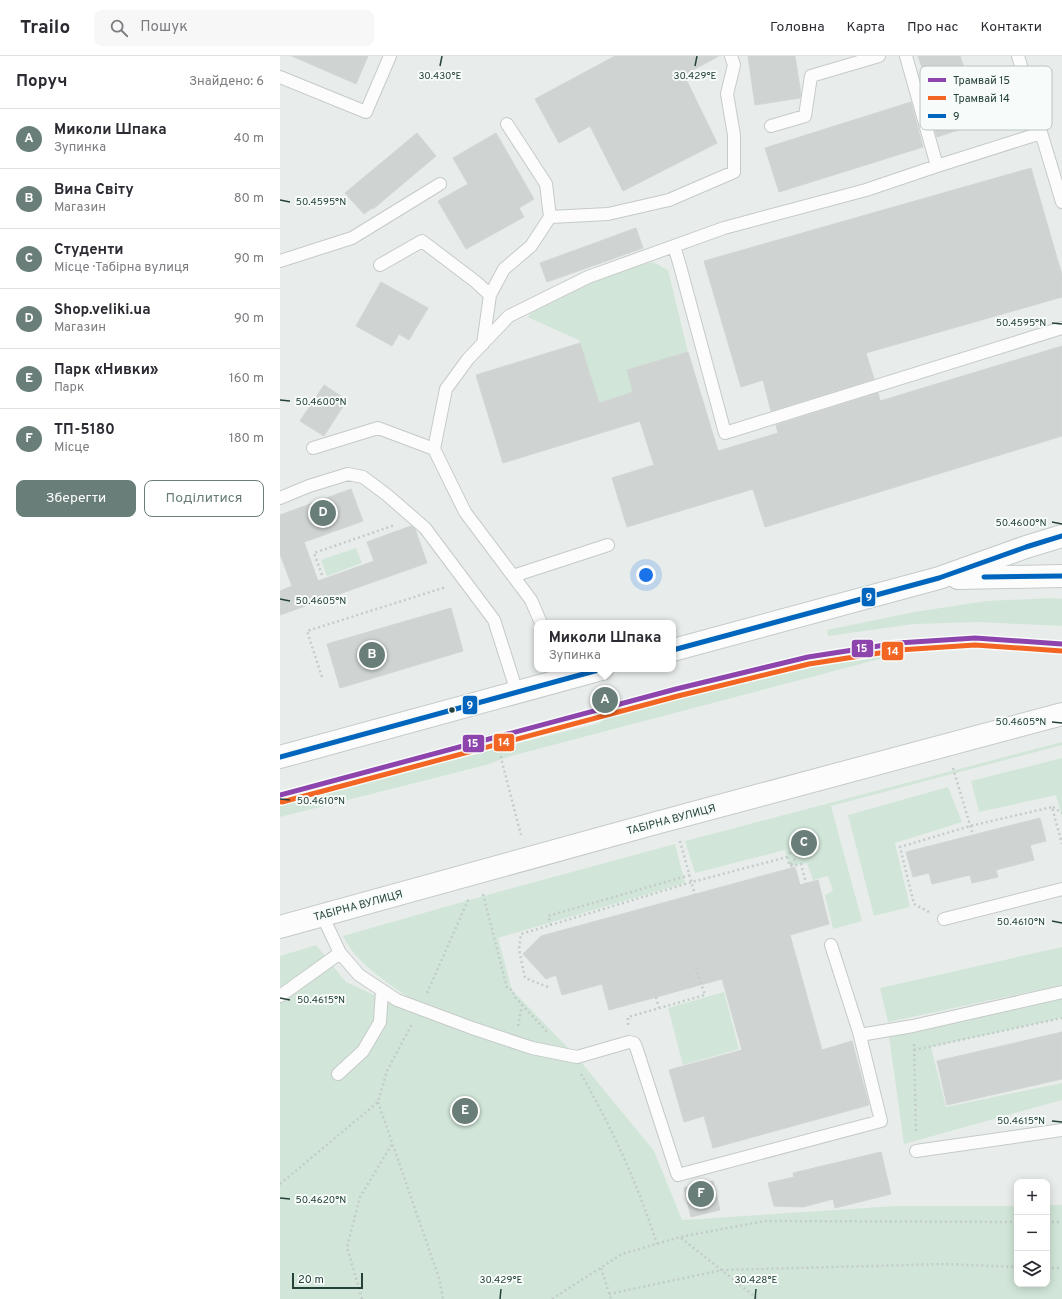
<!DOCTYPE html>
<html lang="uk">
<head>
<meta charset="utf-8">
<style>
	body { margin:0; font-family:Overpass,sans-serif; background:#f7f7f7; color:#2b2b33 }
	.controls { position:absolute; right:12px; bottom:12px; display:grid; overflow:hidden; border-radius:8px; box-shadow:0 2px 10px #0003 }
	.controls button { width:36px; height:36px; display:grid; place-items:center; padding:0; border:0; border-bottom:1px solid #e1e1e2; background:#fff; color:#2b2b33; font:20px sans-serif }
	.scale { position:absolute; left:12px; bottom:10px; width:71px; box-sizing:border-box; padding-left:4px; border:2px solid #24423a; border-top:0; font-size:11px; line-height:14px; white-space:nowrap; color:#24423a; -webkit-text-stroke:3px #f7fbf9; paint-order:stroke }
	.you { position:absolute; left:366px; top:519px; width:14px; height:14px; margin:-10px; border:3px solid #fff; border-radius:50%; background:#1a73e8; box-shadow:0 0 0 6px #1a73e833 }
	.badge { display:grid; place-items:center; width:26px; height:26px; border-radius:50%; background:#697e78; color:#fff; font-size:13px; font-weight:700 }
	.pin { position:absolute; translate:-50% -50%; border:2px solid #fff; box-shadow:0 1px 4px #0006 }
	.popup { position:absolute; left:254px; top:564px; width:142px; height:52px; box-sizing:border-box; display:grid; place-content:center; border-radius:8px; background:#fff; filter:drop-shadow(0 1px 3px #0005); font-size:13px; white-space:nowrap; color:#7c7c81 }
	.popup b { font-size:15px; color:#2b2b33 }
	.popup::after { content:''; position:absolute; left:50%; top:100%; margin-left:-8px; border:8px solid transparent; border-top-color:#fff }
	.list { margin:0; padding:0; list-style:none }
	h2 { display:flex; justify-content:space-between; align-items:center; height:52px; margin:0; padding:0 16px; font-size:17px }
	h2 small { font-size:13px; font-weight:400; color:#7c7c81 }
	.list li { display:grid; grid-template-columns:26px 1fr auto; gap:12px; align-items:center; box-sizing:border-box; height:60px; padding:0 16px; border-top:1px solid #e1e1e2 }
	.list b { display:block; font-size:15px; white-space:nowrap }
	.list p { margin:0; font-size:13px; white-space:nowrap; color:#7c7c81 }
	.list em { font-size:13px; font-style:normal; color:#7c7c81 }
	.actions { display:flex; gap:8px; padding:12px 16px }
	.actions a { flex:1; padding:9px 0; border:1px solid #697e78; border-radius:8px; text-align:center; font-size:14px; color:#697e78 }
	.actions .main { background:#697e78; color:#fff }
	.icon { flex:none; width:22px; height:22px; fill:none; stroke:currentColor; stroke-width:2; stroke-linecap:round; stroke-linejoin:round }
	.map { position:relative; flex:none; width:782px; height:1243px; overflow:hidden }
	header { display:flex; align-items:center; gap:24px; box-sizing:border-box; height:56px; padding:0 20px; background:#fff; border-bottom:1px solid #e1e1e2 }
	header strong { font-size:19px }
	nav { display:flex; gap:22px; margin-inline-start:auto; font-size:14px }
	.search { width:280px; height:36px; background:#f7f7f7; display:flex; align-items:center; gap:10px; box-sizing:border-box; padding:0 14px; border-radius:8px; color:#7c7c81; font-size:15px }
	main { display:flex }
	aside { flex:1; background:#fff }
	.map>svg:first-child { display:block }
	.green { fill:#d1e6d8 }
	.building { fill:#cfd4d2; stroke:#d1d6d4 }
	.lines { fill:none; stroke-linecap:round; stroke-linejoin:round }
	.lane-casing { stroke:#c5cac8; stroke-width:14 }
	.street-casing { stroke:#c5cac8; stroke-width:24 }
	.secondary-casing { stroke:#c3cbc8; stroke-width:24 }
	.path { stroke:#c3ccca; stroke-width:2.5; stroke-dasharray:2 3; stroke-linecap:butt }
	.lane { stroke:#fcfcfc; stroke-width:12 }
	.street { stroke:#fcfcfc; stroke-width:22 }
	.secondary { stroke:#fcfcfc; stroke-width:22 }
	.bus-1-casing { stroke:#f7fbf9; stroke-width:8 }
	.bus-1 { stroke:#0065bd; stroke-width:5 }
	.tram-1-casing { stroke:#f7fbf9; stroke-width:8 }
	.tram-2-casing { stroke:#f7fbf9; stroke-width:8 }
	.tram-1 { stroke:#8e44ad; stroke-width:5 }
	.tram-2 { stroke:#f26522; stroke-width:5 }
	.ticks { fill:none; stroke:#24423a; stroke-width:1.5 }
	.bus-dot { fill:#24423a; stroke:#f7fbf9; stroke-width:1.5 }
	.labels { text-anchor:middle; stroke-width:4; stroke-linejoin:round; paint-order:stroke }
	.street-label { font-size:11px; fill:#24423a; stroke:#f7fbf9 }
	.key { fill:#f7fbf9; stroke:#b8c4c0; stroke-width:1 }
	.key-label { font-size:11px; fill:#24423a }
	.ticks-label { font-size:10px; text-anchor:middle; fill:#24423a; stroke:#f7fbf9; stroke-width:4; stroke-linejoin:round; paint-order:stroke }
	.line-badge { stroke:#f7fbf9; stroke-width:1.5 }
	.badge-label { font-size:11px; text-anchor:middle; font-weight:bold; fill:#fff }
</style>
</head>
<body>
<header>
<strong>Trailo</strong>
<div class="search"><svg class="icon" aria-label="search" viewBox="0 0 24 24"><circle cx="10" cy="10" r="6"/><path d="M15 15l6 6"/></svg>Пошук</div>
<nav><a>Головна</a><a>Карта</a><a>Про нас</a><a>Контакти</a></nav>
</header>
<main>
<aside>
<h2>Поруч<small>Знайдено: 6</small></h2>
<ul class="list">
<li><span class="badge">A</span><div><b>Миколи Шпака</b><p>Зупинка</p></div><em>40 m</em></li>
<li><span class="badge">B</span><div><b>Вина Світу</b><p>Магазин</p></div><em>80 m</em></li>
<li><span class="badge">C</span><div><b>Студенти</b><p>Місце · Табірна вулиця</p></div><em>90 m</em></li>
<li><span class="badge">D</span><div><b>Shop.veliki.ua</b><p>Магазин</p></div><em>90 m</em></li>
<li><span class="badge">E</span><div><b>Парк «Нивки»</b><p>Парк</p></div><em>160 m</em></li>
<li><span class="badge">F</span><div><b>ТП-5180</b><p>Місце</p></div><em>180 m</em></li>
</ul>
<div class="actions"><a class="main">Зберегти</a><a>Поділитися</a></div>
</aside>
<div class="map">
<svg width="782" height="1243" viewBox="0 0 782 1243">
	<rect width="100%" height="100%" fill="#e8edeb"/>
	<path class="green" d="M 373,206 L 388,214 L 408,296 L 347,314 L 353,336 L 319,347 L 299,284 L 247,261 L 256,254 L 338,214 Z
		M 76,492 L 82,507 L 47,520 L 41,504 Z
		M 772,542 L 782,543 L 782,570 L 699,566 L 634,568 L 548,580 L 547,574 L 634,556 L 707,545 Z
		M 620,592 L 626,596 L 231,700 L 206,709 L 0,761 L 0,746 L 320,667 L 326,659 L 454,626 Z
		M 782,686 L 782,689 L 551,750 L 582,865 L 553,873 L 545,839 L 553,835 L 548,820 L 533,824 L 527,807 L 510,810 L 505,794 L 415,817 L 405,785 Z
		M 782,702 L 782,761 L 776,739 L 699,756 L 691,725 Z
		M 668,731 L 682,766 L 615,787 L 630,851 L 594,860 L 568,759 Z
		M 395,788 L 405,827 L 218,882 L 232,934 L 297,1001 L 374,1095 L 402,1164 L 616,1150 L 737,1150 L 737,1228 L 767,1228 L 767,1149 L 782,1149 L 782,1243 L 0,1243 L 0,900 L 36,889 L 66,926 L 129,955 L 131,943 C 106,926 77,908 63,880 L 207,839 Z
		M 782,891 L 782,929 L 608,966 L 600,932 Z
		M 444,936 L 459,993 L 403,1009 L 388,952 Z
		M 782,942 L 782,962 L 651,991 L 666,1051 L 782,1027 L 782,1044 L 624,1088 L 609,980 Z"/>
	<path class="building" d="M 12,0 L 88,0 L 76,28 Z
		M 335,0 L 439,0 L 404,19 L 437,87 L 343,135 L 310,70 L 279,87 L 255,43 Z
		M 468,0 L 515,0 L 521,38 L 520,42 L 475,49 Z
		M 638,0 L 680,0 L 690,29 L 708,23 L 721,60 L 657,81 L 646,42 L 658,38 L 655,21 L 646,23 Z
		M 631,46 L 643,91 L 499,136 L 485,92 Z
		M 137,77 L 156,100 L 93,153 L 92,152 L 84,158 L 65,137 Z
		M 216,77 L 254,143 L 239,152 L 244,161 L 186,193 L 158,145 L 188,128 L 173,102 Z
		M 751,112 L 782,219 L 782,241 L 586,297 L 594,323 L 491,355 L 483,324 L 461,331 L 424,205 Z
		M 356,172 L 363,192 L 267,226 L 260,207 Z
		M 101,226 L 148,252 L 129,284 L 119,278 L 112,290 L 76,270 Z
		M 300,287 L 319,347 L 353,336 L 347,314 L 408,296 L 438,395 L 498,377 L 496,369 L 598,337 L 600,345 L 782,290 L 782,380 L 485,471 L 473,433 L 347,471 L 332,422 L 374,409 L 360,365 L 223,407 L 196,319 Z
		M 44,329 L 67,344 L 44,380 L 20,365 Z
		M 71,433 L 83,465 L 24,486 L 38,525 L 94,505 L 87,486 L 131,470 L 135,473 L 147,507 L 0,559 L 0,535 L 12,530 L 0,498 L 0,459 Z
		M 171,552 L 183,595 L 60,632 L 47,588 Z
		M 760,762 L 766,785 L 750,789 L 754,804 L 716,814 L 718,821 L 692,827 L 690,819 L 652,828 L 649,817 L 633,821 L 626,796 Z
		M 515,811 L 520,829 L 538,824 L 549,868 L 510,879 L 542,994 L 572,985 L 589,1049 L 433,1092 L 424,1060 L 404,1066 L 389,1014 L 462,994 L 442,923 L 329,954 L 322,928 L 282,939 L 276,919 L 266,923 L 243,898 L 261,880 Z
		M 782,976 L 782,1023 L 667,1049 L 657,1005 Z
		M 601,1096 L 611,1138 L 555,1152 L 553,1143 L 523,1151 L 494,1150 L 488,1127 L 514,1121 L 513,1117 Z
		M 433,1125 L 440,1154 L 411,1161 L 404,1132 Z"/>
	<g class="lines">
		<defs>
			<path id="lane" d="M 626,0 L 657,110
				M 738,0 L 782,146
				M 0,21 L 86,56 L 110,0
				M 491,70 L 525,60 L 531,20 L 599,0
				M 270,161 L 328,158 L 389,144 L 454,116 L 454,79 L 447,38 L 454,9 L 451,0
				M 394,190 L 400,210 L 445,377 L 782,272
				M 0,205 L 72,182 L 160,128
				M 100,209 L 142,185 L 196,226 L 210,239
				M 203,288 L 210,239 L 224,213 L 251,190 L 270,161 L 266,128 L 227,68
				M 33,392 L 98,372 L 154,393
				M 0,442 L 29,430 L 68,418 L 83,421 L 107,439 L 145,472 L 214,564 L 237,636
				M 233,520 L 328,489
				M 261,567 L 251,544 L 185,456 L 154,393 L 166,333 L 188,303 L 229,260 L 308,221 L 444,172 L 586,134 L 657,110 L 761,77
				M 42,859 L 60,897 L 79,919 L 117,944 L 192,972 L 252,992 L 297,1001 L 349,986 L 354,987 L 356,991 L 397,1117 L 398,1119 L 601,1065 L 579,976 L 551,889
				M 664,863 L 782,833
				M 0,940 L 60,897
				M 580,979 L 633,970 L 782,936
				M 58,1018 L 83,995 L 100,966 L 102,934
				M 636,1095 L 782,1074"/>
			<path id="street" d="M 0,871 L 376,767 L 782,658"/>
			<path id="secondary" d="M 678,522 L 782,520
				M 393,594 L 659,522 L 746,491 L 782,480
				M 0,701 L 322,613"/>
		</defs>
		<use href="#lane" class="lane-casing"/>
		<use href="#street" class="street-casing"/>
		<use href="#secondary" class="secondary-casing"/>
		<path class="path" d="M 42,519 L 34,497 L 115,469
			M 42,621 L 27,575 L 166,531
			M 222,685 L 221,702 L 241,779
			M 222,688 L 316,663 L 320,654 L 316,638
			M 673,712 L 693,779
			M 773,751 L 782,757
			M 400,785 L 415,839
			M 514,791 L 518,787 L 526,792 L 520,796
			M 507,801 L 510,810 L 521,808 L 526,827
			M 203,838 L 227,932 L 232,934 L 235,941 L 268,977
			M 649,856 L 634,848 L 620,791 L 690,770 L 772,751 L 782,788
			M 271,869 L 268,860 L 410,819
			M 268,931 L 245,922 L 239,893 L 241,878 L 412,826 L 507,801 L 514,791 L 520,796 L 510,810
			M 147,937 L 189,842
			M 376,941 L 379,952
			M 348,969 L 348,961 L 425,939 L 415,909
			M 238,970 L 242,949
			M 634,988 L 636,1077
			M 634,994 L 782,962
			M 301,1018 C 332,1072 358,1129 377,1188
			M 98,1046 L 159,1222 L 163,1243
			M 0,1128 L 98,1046 L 107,1015 L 132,968
			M 767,1166 L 782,1166
			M 401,1182 L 478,1243
			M 321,1212 L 331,1243
			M 767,1212 L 782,1212
			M 329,1238 L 442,1214 L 665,1208 L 737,1211
			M 82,1243 L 67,1191 L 80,1141 L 112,1088
			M 272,1243 L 342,1198 L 400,1181 L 485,1165 L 737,1166"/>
		<use href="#lane" class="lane"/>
		<use href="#street" class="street"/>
		<use href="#secondary" class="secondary"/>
		<defs>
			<path id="bus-1" d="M 704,521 L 782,520
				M 393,594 L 659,522 L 746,491 L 782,480
				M 0,701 L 322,613"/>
		</defs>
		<use href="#bus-1" class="bus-1-casing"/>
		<use href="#bus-1" class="bus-1"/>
		<defs>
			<path id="tram-1" d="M 0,739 L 396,633 L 528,601 L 618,587 L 695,582 L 782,588"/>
			<path id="tram-2" d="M 2,746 L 398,640 L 529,608 L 619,594 L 695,589 L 782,595"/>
		</defs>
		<use href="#tram-1" class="tram-1-casing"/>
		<use href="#tram-2" class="tram-2-casing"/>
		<use href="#tram-1" class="tram-1"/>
		<use href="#tram-2" class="tram-2"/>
	</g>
	<path class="ticks" d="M 160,10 L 162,0M 415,10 L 417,0M 0,144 L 10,146M 772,267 L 782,268M 0,344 L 10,345M 772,466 L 782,468M 0,543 L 10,545M 772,666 L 782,667M 0,743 L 10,744M 772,865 L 782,867M 0,942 L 10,944M 772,1065 L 782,1066M 0,1142 L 10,1143M 220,1243 L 221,1233M 475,1243 L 476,1233"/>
	<circle class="bus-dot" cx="172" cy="654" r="3.5"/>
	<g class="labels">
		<g class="street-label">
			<text transform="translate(391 763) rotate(-15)" y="4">ТАБІРНА ВУЛИЦЯ</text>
			<text transform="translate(78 849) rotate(-15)" y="4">ТАБІРНА ВУЛИЦЯ</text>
		</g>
	</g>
	<rect x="640" y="10" width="132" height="64" rx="6" class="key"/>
	<rect x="648" y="22" width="18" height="4" fill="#8e44ad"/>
	<rect x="648" y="40" width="18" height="4" fill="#f26522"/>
	<rect x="648" y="58" width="18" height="4" fill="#0065bd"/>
	<g class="key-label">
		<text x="673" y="28">Трамвай 15</text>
		<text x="673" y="46">Трамвай 14</text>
		<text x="673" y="64">9</text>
	</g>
	<g class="ticks-label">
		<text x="415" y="23">30.429°E</text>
		<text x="160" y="23">30.430°E</text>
		<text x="41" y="149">50.4595°N</text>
		<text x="741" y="270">50.4595°N</text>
		<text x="41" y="349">50.4600°N</text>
		<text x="741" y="470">50.4600°N</text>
		<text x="41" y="548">50.4605°N</text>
		<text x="741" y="669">50.4605°N</text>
		<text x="41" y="748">50.4610°N</text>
		<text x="741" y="869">50.4610°N</text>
		<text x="41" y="947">50.4615°N</text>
		<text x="741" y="1068">50.4615°N</text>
		<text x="41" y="1147">50.4620°N</text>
		<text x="221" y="1227">30.429°E</text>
		<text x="476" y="1227">30.428°E</text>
	</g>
	<g class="line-badge">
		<rect x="581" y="531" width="15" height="20" rx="4" fill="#0065bd"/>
		<rect x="571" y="583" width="23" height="19" rx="4" fill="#8e44ad"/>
		<rect x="601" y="585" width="23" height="20" rx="4" fill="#f26522"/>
		<rect x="182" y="639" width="16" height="20" rx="4" fill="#0065bd"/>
		<rect x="213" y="677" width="22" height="19" rx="4" fill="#f26522"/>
		<rect x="182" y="678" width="23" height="19" rx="4" fill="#8e44ad"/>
	</g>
	<g class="badge-label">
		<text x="589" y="545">9</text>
		<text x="582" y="596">15</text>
		<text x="613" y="599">14</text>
		<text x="190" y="653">9</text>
		<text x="224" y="690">14</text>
		<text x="193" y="691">15</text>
	</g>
</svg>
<div class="controls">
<button>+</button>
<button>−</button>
<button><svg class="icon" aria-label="layers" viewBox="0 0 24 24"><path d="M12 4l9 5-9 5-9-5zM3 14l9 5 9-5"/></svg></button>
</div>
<div class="scale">20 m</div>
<div class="you"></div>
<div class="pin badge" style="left:325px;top:644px">A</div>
<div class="popup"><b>Миколи Шпака</b>Зупинка</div>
<div class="pin badge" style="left:92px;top:599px">B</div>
<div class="pin badge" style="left:524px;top:787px">C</div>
<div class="pin badge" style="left:43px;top:457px">D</div>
<div class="pin badge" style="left:185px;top:1055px">E</div>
<div class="pin badge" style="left:421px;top:1138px">F</div>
</div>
</main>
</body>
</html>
